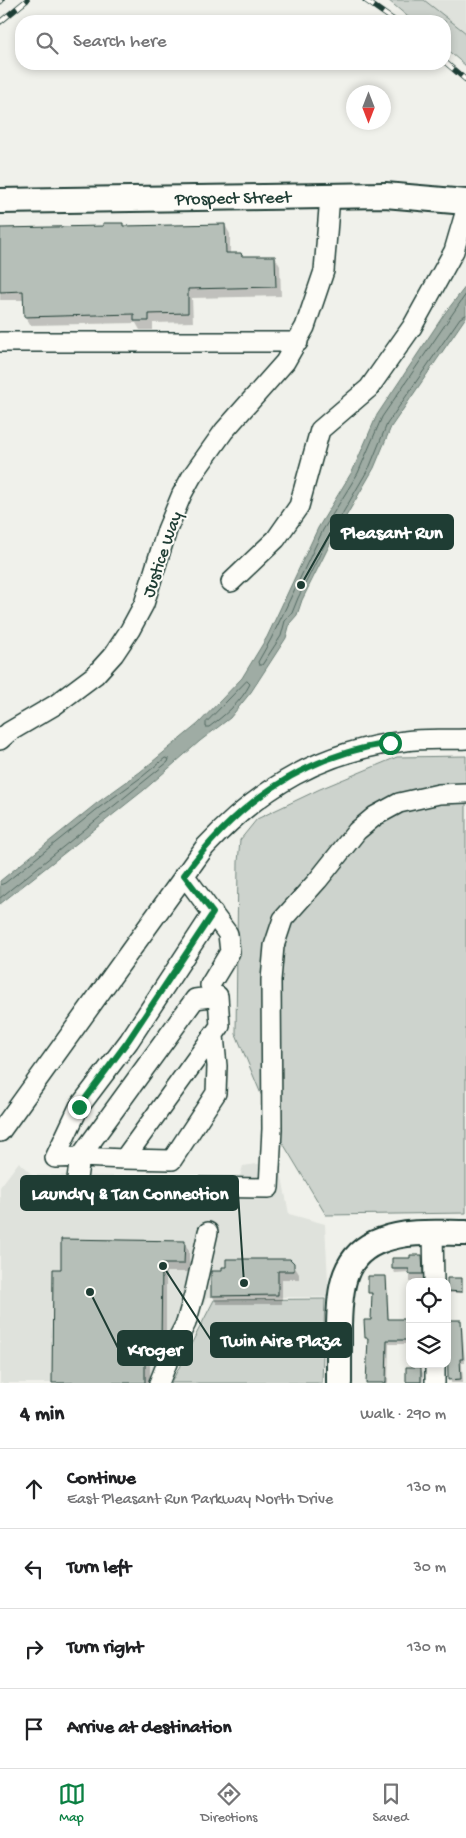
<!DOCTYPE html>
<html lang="en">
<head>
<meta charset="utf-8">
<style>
	body { margin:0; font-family:"Gochi Hand",sans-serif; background:#f2f2f2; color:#202124 }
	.controls { position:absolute; right:15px; bottom:15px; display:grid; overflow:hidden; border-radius:10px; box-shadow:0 2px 8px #0003 }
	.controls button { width:45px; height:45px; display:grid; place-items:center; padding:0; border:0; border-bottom:1px solid #e0e0e0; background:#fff; color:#202124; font:25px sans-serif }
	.compass { position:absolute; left:346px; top:85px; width:45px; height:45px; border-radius:50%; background:#fff; box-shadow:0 2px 8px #0003; rotate:180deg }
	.stop { position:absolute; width:15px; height:15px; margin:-11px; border:4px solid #0b8043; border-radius:50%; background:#fff }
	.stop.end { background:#0b8043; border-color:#fff; box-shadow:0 1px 5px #0008 }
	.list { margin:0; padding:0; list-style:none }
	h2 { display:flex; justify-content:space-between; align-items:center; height:65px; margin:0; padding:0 20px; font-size:21px }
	h2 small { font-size:16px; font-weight:400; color:#757577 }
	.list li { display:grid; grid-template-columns:32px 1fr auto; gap:15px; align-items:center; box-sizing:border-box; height:80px; padding:0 20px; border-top:1px solid #e0e0e0 }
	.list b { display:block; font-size:19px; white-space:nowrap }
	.list p { margin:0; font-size:16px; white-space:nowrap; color:#757577 }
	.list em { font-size:16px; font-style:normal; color:#757577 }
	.icon { flex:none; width:28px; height:28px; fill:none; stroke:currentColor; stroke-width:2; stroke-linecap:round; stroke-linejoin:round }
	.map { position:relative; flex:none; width:466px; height:1383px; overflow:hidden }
	.search { position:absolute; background:#fff; box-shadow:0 2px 8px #0003; left:15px; right:15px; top:15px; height:55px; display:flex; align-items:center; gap:12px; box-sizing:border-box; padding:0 18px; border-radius:20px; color:#757577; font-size:19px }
	.sheet { height:385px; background:#fff }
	nav { display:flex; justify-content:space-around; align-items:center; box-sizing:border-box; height:70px; border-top:1px solid #e0e0e0; background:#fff; font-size:14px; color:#757577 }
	nav a { display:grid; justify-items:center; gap:2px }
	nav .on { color:#0b8043 }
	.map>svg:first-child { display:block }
	.built { fill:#dfe2dc }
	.green { fill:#cdd3cd; stroke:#768880 }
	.water { fill:#9faca4; stroke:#6c8077 }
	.shadow { fill:#0003 }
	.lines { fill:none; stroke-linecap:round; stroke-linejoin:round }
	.shore { stroke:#526961; stroke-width:1 }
	.building { fill:#b6bfb8; stroke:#1f3d34 }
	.minor-casing { stroke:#1f3d34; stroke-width:22 }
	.major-casing { stroke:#1f3d34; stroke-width:28 }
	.minor { stroke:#fdfcf7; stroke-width:19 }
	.major { stroke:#fdfcf7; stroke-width:24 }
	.rail-casing { stroke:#1f3d34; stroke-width:5.5 }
	.rail { stroke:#fdfcf7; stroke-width:4; stroke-dasharray:11; stroke-linecap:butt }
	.route { stroke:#0b8043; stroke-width:6 }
	.labels { text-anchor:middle; stroke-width:4; stroke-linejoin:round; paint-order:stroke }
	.street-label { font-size:18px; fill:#1f3d34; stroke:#fdfcf7 }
	.leader { fill:none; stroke:#1f3d34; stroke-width:2 }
	.callout-dot { fill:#1f3d34; stroke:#fdfcf7; stroke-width:2 }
	.callout { fill:#1f3d34; stroke:#1f3d34; stroke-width:2 }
	.callout-label { font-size:19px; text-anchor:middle; font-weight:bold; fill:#fff }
</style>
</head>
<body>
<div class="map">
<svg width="466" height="1383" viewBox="0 0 466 1383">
	<rect width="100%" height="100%" fill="#f0f1eb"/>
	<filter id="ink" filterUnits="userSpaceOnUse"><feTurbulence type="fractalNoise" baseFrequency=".02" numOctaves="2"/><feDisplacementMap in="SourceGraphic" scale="10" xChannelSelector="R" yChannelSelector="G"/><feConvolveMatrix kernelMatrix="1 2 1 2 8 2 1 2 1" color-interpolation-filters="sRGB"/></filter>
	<g filter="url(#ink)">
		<path class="built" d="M 424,0 L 466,0 L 466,33 Z
			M 279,1161 L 289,1214 L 325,1224 L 329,1301 L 326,1297 L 207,1297 L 166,1383 L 0,1383 L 0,1187 L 19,1162 L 32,1175 L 201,1177 L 240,1176 L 243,1166 Z"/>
		<path class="green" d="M 388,0 L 424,0 L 466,33 L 466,66 L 445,48 L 445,21 L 413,21 Z
			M 466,756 L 466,1213 L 326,1215 L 278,1135 L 236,1034 L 238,862 L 240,840 L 257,819 L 320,789 L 397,757 Z
			M 325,1299 L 322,1383 L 171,1383 L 214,1300 Z"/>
		<path class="water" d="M 466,286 L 466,317 L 391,427 L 374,468 L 330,544 L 302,600 L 297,615 L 290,623 L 286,638 L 251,692 L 230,718 L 200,741 L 144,790 L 0,904 L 0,881 L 97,803 L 140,772 L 198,724 L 242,678 L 267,637 L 318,528 L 353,470 L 377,415 L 445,313 Z"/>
		<path class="shadow" d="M 122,224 L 124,227 L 225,225 L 230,234 L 230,254 L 243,258 L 275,257 L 280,266 L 281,296 L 192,298 L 193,322 L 153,323 L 153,330 L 140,330 L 136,323 L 30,325 L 25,316 L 24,300 L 0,300 L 0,229 L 105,227 Z
			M 184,1242 L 189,1251 L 189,1272 L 166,1272 L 166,1354 L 150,1353 L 150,1383 L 54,1383 L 62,1270 Z
			M 421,1256 L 424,1260 L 423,1282 L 410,1282 L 410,1272 L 395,1273 L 393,1269 Z
			M 293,1264 L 299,1274 L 299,1279 L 282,1279 L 282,1304 L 217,1304 L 212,1295 Z
			M 385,1277 L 387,1281 L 389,1321 L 410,1320 L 410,1344 L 389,1344 L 388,1383 L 367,1383 L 369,1342 L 366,1338 L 372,1321 L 372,1297 L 370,1292 Z
			M 461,1279 L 462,1293 L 449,1293 L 448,1291 Z
			M 447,1321 L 460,1321 L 462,1325 L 465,1363 L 462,1363 L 463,1383 L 451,1383 Z
			M 420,1368 L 423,1373 L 423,1383 L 408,1383 L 407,1382 Z"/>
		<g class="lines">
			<path class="shore" d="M 466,294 L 382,417 L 358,473 L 323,530 L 271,639 L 258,662 L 259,665 L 262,665 L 281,636 L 285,621 L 292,613 L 298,598 L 326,542 L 370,466 L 387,424 L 460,318 L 466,315
				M 247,681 L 250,684 C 241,702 225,715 209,727 L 206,727 L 206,723 Z
				M 0,885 L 5,883 L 100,807 L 143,776 L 165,758 L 169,759 L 168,762 L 0,898"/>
		</g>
		<path class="building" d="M 103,223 L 123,223 L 123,226 L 225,224 L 226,253 L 241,253 L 242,256 L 275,256 L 276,287 L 188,289 L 188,313 L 149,314 L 149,321 L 134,321 L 134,314 L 24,317 L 23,291 L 0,292 L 0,228 L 103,226 Z
			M 61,1239 L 185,1241 L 184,1264 L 162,1264 L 161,1345 L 145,1345 L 145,1383 L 52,1383 L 53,1269 L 61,1269 Z
			M 410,1255 L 422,1255 L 423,1274 L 409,1274 L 409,1269 L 392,1269 L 392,1258 L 410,1258 Z
			M 226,1259 L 290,1259 L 294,1263 L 294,1271 L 278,1271 L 278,1295 L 211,1296 L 211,1271 L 222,1271 L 222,1267 L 226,1267 Z
			M 368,1276 L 386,1276 L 388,1319 L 410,1319 L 410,1340 L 387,1340 L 386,1383 L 366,1383 L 368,1338 L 365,1338 L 364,1320 L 371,1320 L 372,1293 L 368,1293 Z
			M 447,1278 L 462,1278 L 462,1292 L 447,1291 Z
			M 447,1320 L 461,1320 L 463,1359 L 460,1359 L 461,1379 L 448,1380 Z
			M 406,1367 L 421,1367 L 421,1382 L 406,1382 Z"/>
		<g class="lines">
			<defs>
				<path id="minor" d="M 0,342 L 298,342
					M 231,582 L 276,539 L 299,506 L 320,430 L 369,388 L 412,327 L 454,251 L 466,210
					M 0,740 L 9,732 L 55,705 L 95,675 L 114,654 L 130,630 L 144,604 L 167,530 L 182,494 L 192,476 L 224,431 L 285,362 L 305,327 L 324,271 L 330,196
					M 184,875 L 228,934 L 230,952 L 210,985
					M 218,996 L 220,1026 L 124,1159 L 80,1157 L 195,999 Z
					M 0,1132 L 205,847 C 262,786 322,751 405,741 C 425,738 446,740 466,739
					M 124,1159 L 172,1160 L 216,1093 L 217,1066 L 214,1036
					M 76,1186 L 80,1157 L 55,1158 L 79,1107 L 129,1041 L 213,913
					M 196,1187 L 269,1188 L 272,1129 L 271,980 L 274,946 L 283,919 L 318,880 L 357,831 L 375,816 L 399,803 L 439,794 L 466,793
					M 433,1233 L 434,1282
					M 435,1364 L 435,1383
					M 159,1383 L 173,1348 L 186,1323 L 194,1295 L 208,1232"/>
				<path id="major" d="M 0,201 L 385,195 L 466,202
					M 339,1383 C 339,1364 339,1345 339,1325 C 340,1289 342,1254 382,1240 C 408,1230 439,1233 466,1233"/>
			</defs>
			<use href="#minor" class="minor-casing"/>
			<use href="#major" class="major-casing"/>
			<use href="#minor" class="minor"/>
			<use href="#major" class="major"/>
			<defs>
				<path id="rail" d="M 365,0 L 395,21
					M 0,2 L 2,0
					M 0,22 L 27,0
					M 445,62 L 466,80"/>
			</defs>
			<use href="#rail" class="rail-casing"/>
			<use href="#rail" class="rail"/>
		</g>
	</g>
	<g class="lines" filter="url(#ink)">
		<path class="route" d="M 79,1107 L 128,1041 L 213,913 L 184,875 C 236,804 301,756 390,743"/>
	</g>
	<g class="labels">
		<g class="street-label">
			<text transform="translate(233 197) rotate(-1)" y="6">Prospect Street</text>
			<text transform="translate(161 554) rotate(-71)" y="6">Justice Way</text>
		</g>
	</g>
	<path class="leader" d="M301 585L331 532M244 1283L238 1193M163 1266L211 1340M90 1292L118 1348"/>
	<g class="callout-dot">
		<circle cx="301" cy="585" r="5"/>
		<circle cx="244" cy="1283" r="5"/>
		<circle cx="163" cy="1266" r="5"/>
		<circle cx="90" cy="1292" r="5"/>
	</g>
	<g class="callout">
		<rect x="331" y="515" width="122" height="34" rx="5"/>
		<rect x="21" y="1176" width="217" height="34" rx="5"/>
		<rect x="211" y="1323" width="140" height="34" rx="5"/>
		<rect x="118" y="1331" width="74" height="34" rx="5"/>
	</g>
	<g class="callout-label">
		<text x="392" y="538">Pleasant Run</text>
		<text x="130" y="1199">Laundry &amp; Tan Connection</text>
		<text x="281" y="1346">Twin Aire Plaza</text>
		<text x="155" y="1355">Kroger</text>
	</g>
</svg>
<div class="controls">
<button><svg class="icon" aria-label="locate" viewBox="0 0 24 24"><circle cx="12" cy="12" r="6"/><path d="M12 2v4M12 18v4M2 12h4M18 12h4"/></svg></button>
<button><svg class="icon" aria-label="layers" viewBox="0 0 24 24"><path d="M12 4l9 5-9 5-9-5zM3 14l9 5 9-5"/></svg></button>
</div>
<svg class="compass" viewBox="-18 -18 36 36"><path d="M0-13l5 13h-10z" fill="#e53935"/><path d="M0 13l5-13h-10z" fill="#757577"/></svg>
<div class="stop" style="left:390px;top:743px"></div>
<div class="stop end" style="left:79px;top:1107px"></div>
<div class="search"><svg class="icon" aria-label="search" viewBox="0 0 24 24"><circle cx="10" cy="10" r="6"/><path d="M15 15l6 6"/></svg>Search here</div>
</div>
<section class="sheet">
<h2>4 min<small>Walk · 290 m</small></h2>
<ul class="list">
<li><svg class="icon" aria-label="ahead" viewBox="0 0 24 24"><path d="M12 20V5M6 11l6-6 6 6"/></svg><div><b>Continue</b><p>East Pleasant Run Parkway North Drive</p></div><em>130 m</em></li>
<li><svg class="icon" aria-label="left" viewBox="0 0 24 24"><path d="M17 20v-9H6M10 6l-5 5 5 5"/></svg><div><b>Turn left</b></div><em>30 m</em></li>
<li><svg class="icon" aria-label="right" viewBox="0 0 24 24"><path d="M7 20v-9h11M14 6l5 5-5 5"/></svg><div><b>Turn right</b></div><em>130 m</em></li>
<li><svg class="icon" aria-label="arrive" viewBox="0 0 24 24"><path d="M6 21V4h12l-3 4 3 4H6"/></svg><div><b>Arrive at destination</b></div></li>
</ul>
</section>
<nav>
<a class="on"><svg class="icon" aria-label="map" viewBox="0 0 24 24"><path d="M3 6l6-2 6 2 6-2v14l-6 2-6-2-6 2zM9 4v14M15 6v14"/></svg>Map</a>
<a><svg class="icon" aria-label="directions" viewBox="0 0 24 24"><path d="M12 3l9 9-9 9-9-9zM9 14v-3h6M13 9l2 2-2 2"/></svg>Directions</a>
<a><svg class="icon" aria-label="saved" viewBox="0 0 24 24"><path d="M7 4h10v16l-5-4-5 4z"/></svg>Saved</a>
</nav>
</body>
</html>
